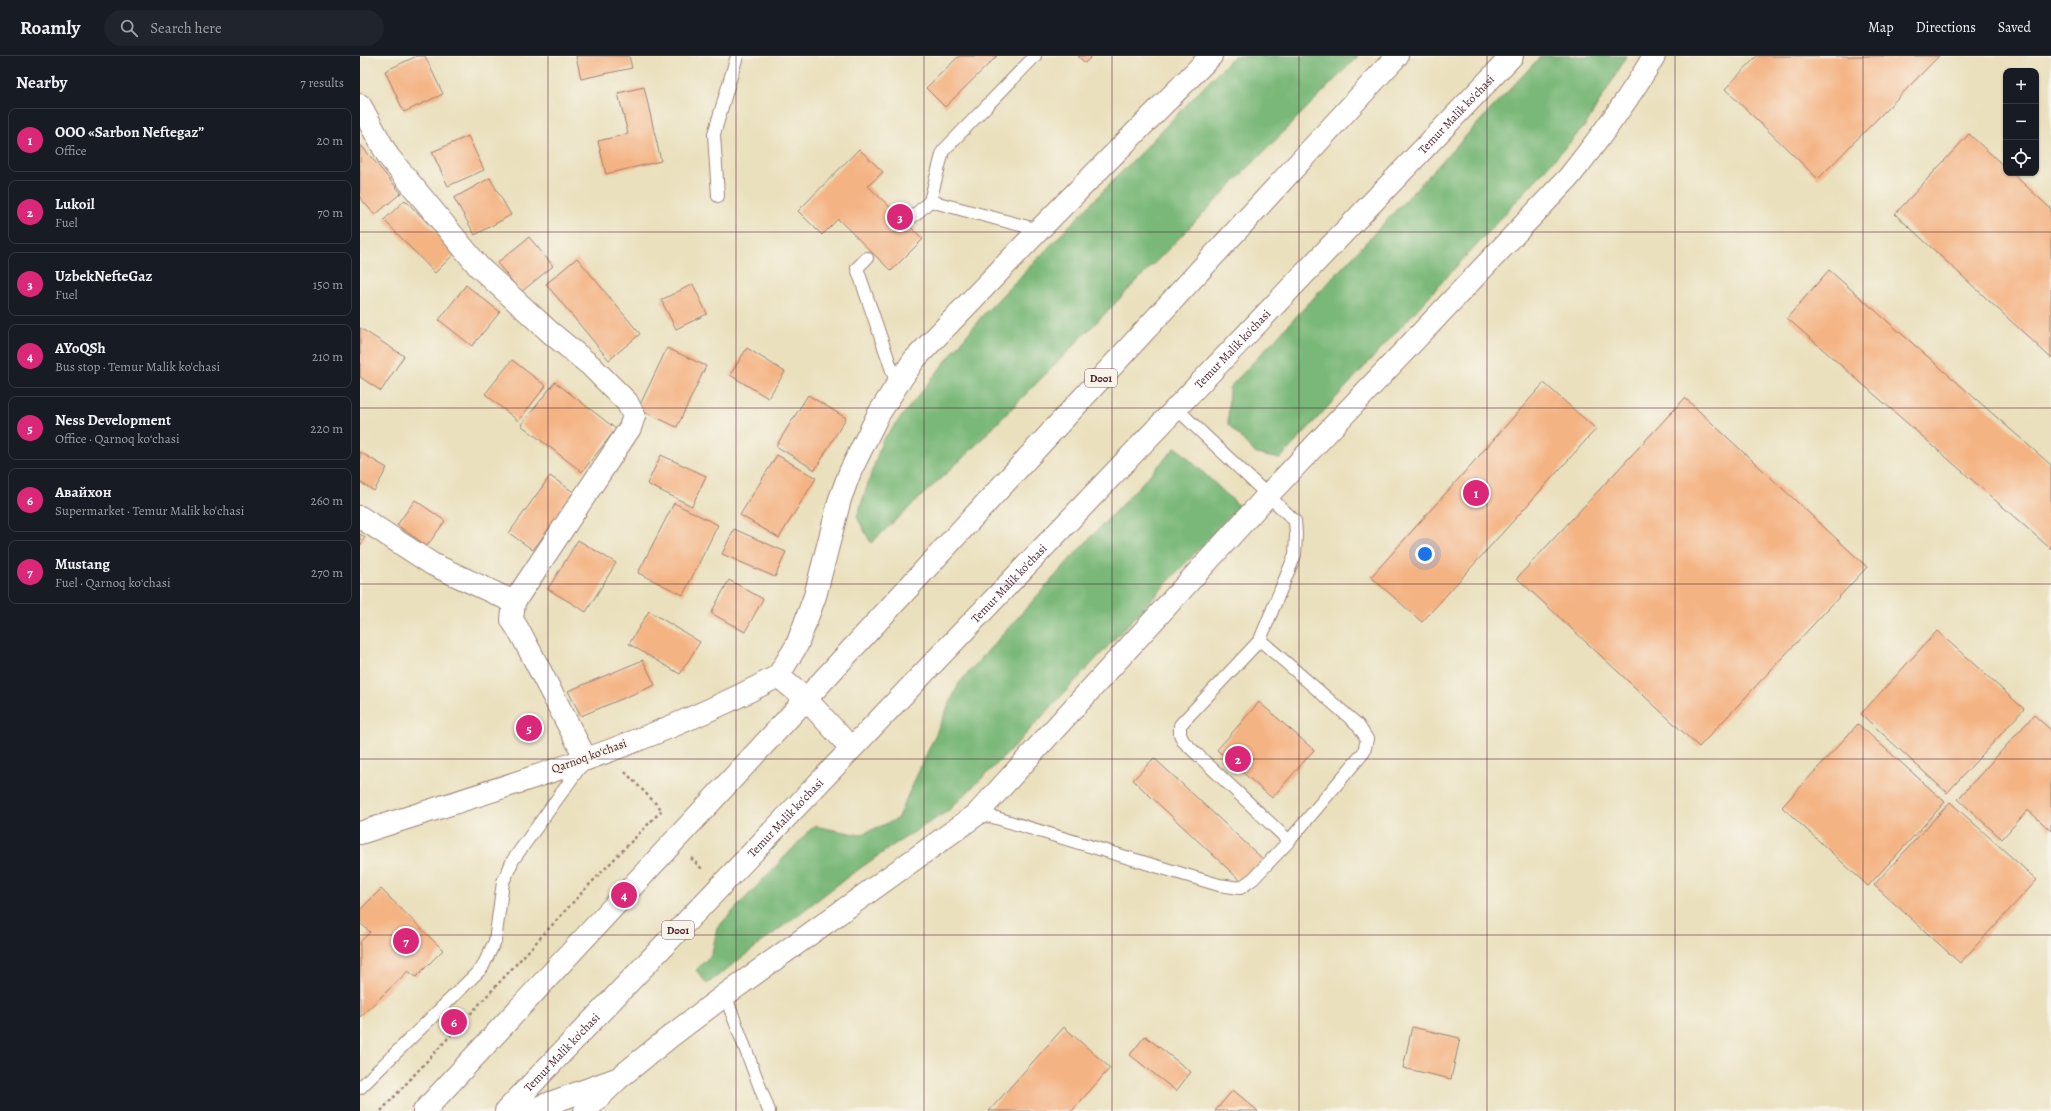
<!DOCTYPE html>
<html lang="en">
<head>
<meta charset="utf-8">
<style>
	body { margin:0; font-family:Alegreya,serif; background:#20242c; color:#f1f3f6 }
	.controls { position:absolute; right:12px; top:12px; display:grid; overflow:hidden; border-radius:8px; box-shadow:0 1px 3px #0004 }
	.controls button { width:36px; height:36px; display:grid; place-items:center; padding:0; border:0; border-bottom:1px solid #363941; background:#171b24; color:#f1f3f6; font:20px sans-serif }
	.you { position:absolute; left:1065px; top:498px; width:14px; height:14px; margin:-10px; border:3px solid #fff; border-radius:50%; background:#1a73e8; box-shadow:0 0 0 6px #1a73e833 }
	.badge { display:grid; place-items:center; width:26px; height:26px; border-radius:50%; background:#db2777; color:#fff; font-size:13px; font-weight:700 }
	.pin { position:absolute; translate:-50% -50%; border:2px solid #fff; box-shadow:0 1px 4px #0006 }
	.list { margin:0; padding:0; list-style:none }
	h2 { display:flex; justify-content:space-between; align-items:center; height:52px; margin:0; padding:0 16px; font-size:17px }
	h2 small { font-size:13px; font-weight:400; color:#9ea1a6 }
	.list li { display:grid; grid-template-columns:26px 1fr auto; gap:12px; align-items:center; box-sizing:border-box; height:64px; margin:0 8px 8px; padding:0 8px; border:1px solid #363941; border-radius:8px }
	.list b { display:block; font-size:15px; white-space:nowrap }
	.list p { margin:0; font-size:13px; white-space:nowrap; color:#9ea1a6 }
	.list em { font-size:13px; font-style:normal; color:#9ea1a6 }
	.icon { flex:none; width:22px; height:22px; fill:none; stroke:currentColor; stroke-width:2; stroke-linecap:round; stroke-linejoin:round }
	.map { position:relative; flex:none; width:1691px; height:1055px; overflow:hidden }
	header { display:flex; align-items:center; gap:24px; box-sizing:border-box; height:56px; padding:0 20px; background:#171b24; border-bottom:1px solid #363941 }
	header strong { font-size:19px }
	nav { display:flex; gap:22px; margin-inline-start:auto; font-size:14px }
	.search { width:280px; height:36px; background:#20242c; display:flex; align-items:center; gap:10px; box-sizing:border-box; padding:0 14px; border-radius:22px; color:#9ea1a6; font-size:15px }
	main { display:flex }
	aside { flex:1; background:#171b24 }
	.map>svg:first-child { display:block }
	.forest { fill:#79b878; stroke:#626c52 }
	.building { fill:#f4b383 }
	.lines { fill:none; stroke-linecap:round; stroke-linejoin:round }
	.lane-casing { stroke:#9a8074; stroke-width:14 }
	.street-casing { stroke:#9a8074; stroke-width:24 }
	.secondary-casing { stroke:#9a8074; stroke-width:24 }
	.highway-casing { stroke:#9a8074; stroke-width:24 }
	.path { stroke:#9a8074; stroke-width:2.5; stroke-dasharray:3 3; stroke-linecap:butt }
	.lane { stroke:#fff; stroke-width:12 }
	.street { stroke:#fff; stroke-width:22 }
	.secondary { stroke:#fff; stroke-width:22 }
	.highway { stroke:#fff; stroke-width:22 }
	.grid { fill:none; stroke:#4a1f2b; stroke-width:1; stroke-opacity:0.55 }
	.labels { text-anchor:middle; stroke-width:3; stroke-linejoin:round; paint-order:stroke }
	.shield { fill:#f7f3e8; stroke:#7e5f64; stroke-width:1 }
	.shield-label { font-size:11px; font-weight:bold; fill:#4a1f2b }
	.street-label { font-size:12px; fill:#4a1f2b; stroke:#f7f3e8 }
</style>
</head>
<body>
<header>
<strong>Roamly</strong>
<div class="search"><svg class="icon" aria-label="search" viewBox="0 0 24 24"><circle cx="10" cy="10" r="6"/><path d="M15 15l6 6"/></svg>Search here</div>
<nav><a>Map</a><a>Directions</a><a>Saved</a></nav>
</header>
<main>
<aside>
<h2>Nearby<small>7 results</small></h2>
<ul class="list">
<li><span class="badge">1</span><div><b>ООО «Sarbon Neftegaz”</b><p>Office</p></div><em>20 m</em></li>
<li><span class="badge">2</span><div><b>Lukoil</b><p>Fuel</p></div><em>70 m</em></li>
<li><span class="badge">3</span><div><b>UzbekNefteGaz</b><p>Fuel</p></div><em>150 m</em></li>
<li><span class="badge">4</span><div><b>AYoQSh</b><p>Bus stop · Temur Malik ko'chasi</p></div><em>210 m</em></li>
<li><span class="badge">5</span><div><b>Ness Development</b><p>Office · Qarnoq koʻchasi</p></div><em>220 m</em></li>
<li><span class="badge">6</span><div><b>Авайхон</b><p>Supermarket · Temur Malik ko'chasi</p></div><em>260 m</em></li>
<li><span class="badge">7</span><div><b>Mustang</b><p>Fuel · Qarnoq koʻchasi</p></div><em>270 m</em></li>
</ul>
</aside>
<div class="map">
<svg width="1691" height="1055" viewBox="0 0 1691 1055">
	<rect width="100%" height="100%" fill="#f7f3e8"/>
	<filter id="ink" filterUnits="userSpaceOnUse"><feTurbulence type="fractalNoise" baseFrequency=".025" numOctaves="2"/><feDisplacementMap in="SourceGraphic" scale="8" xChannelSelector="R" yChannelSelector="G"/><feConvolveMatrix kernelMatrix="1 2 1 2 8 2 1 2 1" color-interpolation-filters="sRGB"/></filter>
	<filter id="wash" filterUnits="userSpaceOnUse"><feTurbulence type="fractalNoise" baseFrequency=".012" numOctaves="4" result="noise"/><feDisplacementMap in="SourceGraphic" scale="16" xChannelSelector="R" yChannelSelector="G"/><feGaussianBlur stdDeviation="0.9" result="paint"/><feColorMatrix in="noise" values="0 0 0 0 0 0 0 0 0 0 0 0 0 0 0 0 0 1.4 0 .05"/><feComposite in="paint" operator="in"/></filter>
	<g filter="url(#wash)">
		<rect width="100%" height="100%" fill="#eae0bd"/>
		<path class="forest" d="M 874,0 L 998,0 L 606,399 L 511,487 L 497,461 L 522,385 L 622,260 Z
			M 1181,0 L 1267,0 L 1225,70 L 920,403 L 896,398 L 868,368 L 869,332 Z
			M 816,391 L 879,450 L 650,695 L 588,755 L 535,788 L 489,820 L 347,928 L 336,914 L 352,898 L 357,872 L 454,770 L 500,779 L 537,763 L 599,627 L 713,500 Z"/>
		<g id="blocks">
			<path class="building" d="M 57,0 L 65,0 L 83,38 L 44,56 L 25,15 Z
				M 216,0 L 269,0 L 272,12 L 221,23 Z
				M 599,0 L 637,0 L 585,51 L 566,32 Z
				M 718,0 L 732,0 L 725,7 Z
				M 1397,0 L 1579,0 L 1458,123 L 1365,33 Z
				M 284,31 L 301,105 L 246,118 L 238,85 L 268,78 L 258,37 Z
				M 1609,78 L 1646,112 L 1646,117 L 1652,117 L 1691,153 L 1691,302 L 1535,158 Z
				M 108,80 L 124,114 L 88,130 L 72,96 Z
				M 0,88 L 41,137 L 15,159 L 0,142 Z
				M 499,93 L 523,116 L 508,130 L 563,183 L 531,215 L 478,163 L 462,179 L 438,155 Z
				M 130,122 L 151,159 L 115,179 L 94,142 Z
				M 45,144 L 96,196 L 75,217 L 24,164 Z
				M 169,181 L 193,210 L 161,236 L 137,207 Z
				M 217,202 L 280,278 L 249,304 L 186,228 Z
				M 1469,214 L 1691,409 L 1691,493 L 1427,262 Z
				M 333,228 L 347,258 L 316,273 L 301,244 Z
				M 106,229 L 140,256 L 112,290 L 79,264 Z
				M 0,272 L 44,300 L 21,335 L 0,321 Z
				M 307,292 L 346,310 L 317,371 L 278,353 Z
				M 387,292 L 425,316 L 408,342 L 370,319 Z
				M 152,304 L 186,330 L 158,365 L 125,338 Z
				M 195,326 L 256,373 L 222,416 L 161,369 Z
				M 1184,327 L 1236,373 L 1062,566 L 1011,521 Z
				M 448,339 L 486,362 L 455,414 L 416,390 Z
				M 1325,342 L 1507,511 L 1339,691 L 1157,522 Z
				M 0,396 L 27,412 L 14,435 L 0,426 Z
				M 301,399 L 346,420 L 332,450 L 287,428 Z
				M 417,399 L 456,422 L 419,482 L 380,459 Z
				M 190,420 L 215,437 L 173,494 L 149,477 Z
				M 55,444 L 85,465 L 67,490 L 37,469 Z
				M 314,447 L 358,469 L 323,539 L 278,517 Z
				M 374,473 L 426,496 L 415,521 L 362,498 Z
				M 0,478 L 5,481 L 0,490 Z
				M 218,484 L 256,507 L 226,556 L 188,533 Z
				M 369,524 L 403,543 L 385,576 L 351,557 Z
				M 289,555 L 340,586 L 320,618 L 269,588 Z
				M 1577,575 L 1664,653 L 1587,737 L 1501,658 Z
				M 283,604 L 295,629 L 221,660 L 208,635 Z
				M 899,646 L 954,694 L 912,742 L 857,694 Z
				M 1674,659 L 1691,674 L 1691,775 L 1668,754 L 1642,783 L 1598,743 Z
				M 1498,668 L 1585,746 L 1508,830 L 1422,751 Z
				M 794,702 L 905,805 L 884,828 L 773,724 Z
				M 1590,746 L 1677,824 L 1600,907 L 1514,829 Z
				M 21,833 L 83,894 L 56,921 L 48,915 L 0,961 L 0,886 L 10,876 L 0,867 L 0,854 Z
				M 704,971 L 750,1012 L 712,1055 L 629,1055 Z
				M 1052,971 L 1100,982 L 1091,1023 L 1043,1012 Z
				M 785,980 L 831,1016 L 816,1035 L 770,999 Z
				M 873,1034 L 898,1055 L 855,1055 Z"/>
		</g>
	</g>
	<g filter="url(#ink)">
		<use href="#blocks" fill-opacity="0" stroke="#9a8074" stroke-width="1"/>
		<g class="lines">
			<defs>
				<path id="lane" d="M 358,140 L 354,78 L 377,0
					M 570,145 L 583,95 L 675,0
					M 554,160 L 570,145 L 679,174
					M 507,202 L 497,212 L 537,329
					M 900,584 L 820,669 L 820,678 L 823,685 L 929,785
					M 616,759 L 633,761 L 859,829 L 880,832 L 893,823 L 929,785 L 1004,696 L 1007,683 L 998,669 L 900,584 L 935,499 L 936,478 L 935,465 L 817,353
					M 365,939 L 409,1055
					M 0,1032 L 122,912 L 135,885 L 143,826 L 153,804 L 223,707"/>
				<path id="street" d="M 0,49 L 28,100 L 119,211 L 191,277 L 230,309 L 267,346 L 274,360 L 270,372 L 154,546 L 152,564 L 161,578 L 226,703
					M 0,461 L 72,508 L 154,546
					M 225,1055 L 259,1022"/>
				<path id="secondary" d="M 418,620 L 437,589 L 455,540 L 480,443 L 490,416 L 518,359 L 537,329 L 554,304 L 679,174 L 851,0
					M 0,777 C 141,731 287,691 418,620 L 446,643
					M 259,1022 L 311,980 L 365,939 L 616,759 L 908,439 L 1209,121 C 1240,82 1269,43 1294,0"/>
				<g id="highway">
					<path d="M 446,643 L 491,692"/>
					<path d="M 64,1055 L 446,643 L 1037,0"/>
					<path id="s1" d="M 146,1055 L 1152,0"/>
					<path d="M 168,1055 L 259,1022"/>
				</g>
			</defs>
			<use href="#lane" class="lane-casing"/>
			<use href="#street" class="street-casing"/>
			<use href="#secondary" class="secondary-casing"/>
			<use href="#highway" class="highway-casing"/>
			<path class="path" d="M 331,802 L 342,813
				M 21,1055 L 228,830 L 302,754 L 265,716"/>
			<use href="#lane" class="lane"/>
			<use href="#street" class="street"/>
			<use href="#secondary" class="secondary"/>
			<use href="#highway" class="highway"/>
		</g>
	</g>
	<path class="grid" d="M 188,0 L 188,1055M 376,0 L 376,1055M 564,0 L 564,1055M 752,0 L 752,1055M 939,0 L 939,1055M 1127,0 L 1127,1055M 1315,0 L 1315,1055M 1503,0 L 1503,1055M 0,176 L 1691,176M 0,352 L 1691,352M 0,528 L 1691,528M 0,703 L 1691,703M 0,879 L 1691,879"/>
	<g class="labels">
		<g class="shield">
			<rect x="725" y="313" width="32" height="18" rx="3"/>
			<rect x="302" y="865" width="32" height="18" rx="3"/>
		</g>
		<g class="shield-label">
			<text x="741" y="326">D001</text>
			<text x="318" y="878">D001</text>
		</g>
		<g class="street-label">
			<text dy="4" stroke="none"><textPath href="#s1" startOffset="1377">Temur Malik ko'chasi</textPath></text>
			<text dy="4" stroke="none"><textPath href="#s1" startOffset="1053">Temur Malik ko'chasi</textPath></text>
			<text dy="4" stroke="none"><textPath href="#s1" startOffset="729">Temur Malik ko'chasi</textPath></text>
			<text transform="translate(229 700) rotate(-20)" y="4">Qarnoq koʻchasi</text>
			<text dy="4" stroke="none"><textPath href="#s1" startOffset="405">Temur Malik ko'chasi</textPath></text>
			<text dy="4" stroke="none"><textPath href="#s1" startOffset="81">Temur Malik ko'chasi</textPath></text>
		</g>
	</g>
</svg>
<div class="controls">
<button>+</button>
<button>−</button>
<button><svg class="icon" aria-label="locate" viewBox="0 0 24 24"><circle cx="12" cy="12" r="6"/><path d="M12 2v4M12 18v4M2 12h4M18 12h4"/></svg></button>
</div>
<div class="you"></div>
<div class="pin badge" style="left:1116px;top:437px">1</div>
<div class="pin badge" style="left:878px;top:703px">2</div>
<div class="pin badge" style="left:540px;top:161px">3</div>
<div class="pin badge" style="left:264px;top:839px">4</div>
<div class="pin badge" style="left:169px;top:672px">5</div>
<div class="pin badge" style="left:94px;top:966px">6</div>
<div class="pin badge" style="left:46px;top:885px">7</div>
</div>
</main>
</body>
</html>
